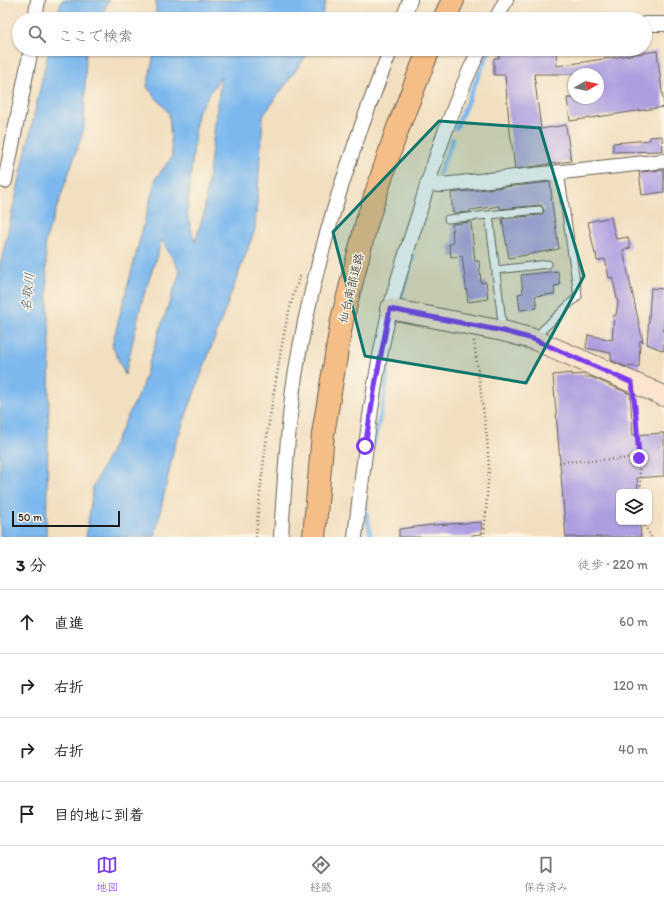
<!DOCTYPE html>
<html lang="ja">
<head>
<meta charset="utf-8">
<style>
	body { margin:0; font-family:Itim,"Klee One",sans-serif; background:#f2f2f2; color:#202124 }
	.controls { position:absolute; right:12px; bottom:12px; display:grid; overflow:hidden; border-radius:6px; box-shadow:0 1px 3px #0004 }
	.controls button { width:36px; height:36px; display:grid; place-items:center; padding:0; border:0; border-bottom:1px solid #e0e0e0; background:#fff; color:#202124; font:20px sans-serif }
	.compass { position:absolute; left:568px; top:68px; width:36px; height:36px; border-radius:50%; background:#fff; box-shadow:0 1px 3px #0004; rotate:81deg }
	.scale { position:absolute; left:12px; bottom:10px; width:108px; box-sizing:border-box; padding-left:4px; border:2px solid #1c1c1c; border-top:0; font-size:11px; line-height:14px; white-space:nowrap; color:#1c1c1c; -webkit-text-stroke:3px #fcf5e5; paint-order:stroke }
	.stop { position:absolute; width:12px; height:12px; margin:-9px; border:3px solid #7c3aed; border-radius:50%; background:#fff }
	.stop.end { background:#7c3aed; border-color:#fff; box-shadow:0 1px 4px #0008 }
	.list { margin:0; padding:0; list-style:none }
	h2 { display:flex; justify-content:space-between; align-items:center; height:52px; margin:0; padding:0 16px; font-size:17px }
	h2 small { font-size:13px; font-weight:400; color:#757577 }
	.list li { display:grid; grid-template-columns:26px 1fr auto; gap:12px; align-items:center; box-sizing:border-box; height:64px; padding:0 16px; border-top:1px solid #e0e0e0 }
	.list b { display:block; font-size:15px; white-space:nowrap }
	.list em { font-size:13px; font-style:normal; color:#757577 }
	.icon { flex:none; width:22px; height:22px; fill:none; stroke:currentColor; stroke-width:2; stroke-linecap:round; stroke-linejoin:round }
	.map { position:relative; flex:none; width:664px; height:537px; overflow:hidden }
	.search { position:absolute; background:#fff; box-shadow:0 1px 3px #0004; left:12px; right:12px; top:12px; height:44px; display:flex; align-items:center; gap:10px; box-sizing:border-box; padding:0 14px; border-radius:22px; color:#757577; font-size:15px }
	.sheet { height:308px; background:#fff }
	nav { display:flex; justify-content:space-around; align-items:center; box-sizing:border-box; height:56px; border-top:1px solid #e0e0e0; background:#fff; font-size:11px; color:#757577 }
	nav a { display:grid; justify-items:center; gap:2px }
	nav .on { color:#7c3aed }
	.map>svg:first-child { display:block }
	.water { fill:#7bb8ee; stroke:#4c6a85; fill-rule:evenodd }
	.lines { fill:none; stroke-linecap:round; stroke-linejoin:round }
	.stream { stroke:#7bb8ee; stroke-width:4.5 }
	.building { fill:#ad9ee0 }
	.lane-casing { stroke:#676055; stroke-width:9 }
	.street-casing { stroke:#676055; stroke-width:16 }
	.secondary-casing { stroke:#676055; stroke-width:22 }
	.highway-casing { stroke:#676055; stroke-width:24 }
	.path { stroke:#676055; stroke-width:2.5; stroke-dasharray:1 3; stroke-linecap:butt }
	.lane { stroke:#fff; stroke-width:7 }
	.street { stroke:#fff; stroke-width:14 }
	.secondary { stroke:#fbe5cf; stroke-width:20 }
	.highway { stroke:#f6be87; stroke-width:22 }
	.route { stroke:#7c3aed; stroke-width:5 }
	.marked { fill:#0f766e; fill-opacity:0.2; stroke:#0f766e; stroke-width:3; stroke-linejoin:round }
	.labels { text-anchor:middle; stroke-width:3; stroke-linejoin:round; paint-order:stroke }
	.street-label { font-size:12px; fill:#1c1c1c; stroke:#fcf5e5 }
	.water-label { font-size:13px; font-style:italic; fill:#425a70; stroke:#fcf5e5 }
</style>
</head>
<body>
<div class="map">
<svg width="664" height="537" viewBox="0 0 664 537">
	<rect width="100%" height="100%" fill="#fcf5e5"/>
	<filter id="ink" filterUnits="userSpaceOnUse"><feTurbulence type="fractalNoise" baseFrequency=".025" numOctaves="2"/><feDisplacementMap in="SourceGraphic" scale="8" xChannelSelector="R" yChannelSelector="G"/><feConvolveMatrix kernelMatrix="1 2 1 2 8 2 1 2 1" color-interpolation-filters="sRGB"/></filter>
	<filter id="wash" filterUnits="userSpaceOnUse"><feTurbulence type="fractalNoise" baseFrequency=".012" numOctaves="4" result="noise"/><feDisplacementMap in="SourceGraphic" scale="16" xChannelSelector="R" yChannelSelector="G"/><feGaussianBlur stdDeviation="0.9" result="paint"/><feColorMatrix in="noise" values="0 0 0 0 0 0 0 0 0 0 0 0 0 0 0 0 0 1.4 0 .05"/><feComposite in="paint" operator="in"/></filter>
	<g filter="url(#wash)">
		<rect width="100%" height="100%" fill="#f2dfc0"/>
		<path class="water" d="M 62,0 L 109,0 L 100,19 L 56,19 Z
			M 156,0 L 326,0 L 321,19 L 156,19 Z
			M 49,49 L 86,49 L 84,129 L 45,242 L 50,346 L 46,537 L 0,537 L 0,266 Z
			M 155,49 L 311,49 L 263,116 L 255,229 L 174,448 L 155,537 L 86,537 L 93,487 L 141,389 L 157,338 L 180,272 L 162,240 L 142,301 L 125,375 L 112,345 L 156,178 L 172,157 L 169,113 L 147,87 ZM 221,76 L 204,213 L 195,242 L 187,214 L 197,113 Z"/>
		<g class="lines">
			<path class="stream" d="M 456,128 L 490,49
				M 439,174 L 453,139
				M 401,296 L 413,256
				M 372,451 L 384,399 L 393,326
				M 365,506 L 371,537"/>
		</g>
		<g id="blocks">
			<path class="building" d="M 499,49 L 556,49 L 557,66 L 657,51 L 664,107 L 570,121 L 567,98 L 598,98 L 598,74 L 534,74 L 541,129 L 566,125 L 571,161 L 515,169 L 509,123 L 505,75 L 494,75 L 494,58 L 499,58 Z
				M 662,136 L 663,151 L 613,152 L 613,143 L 650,140 L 650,137 Z
				M 664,170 L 664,192 L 642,195 L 639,172 Z
				M 550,182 L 552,198 L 551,198 L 559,249 L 509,258 L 502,219 L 540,215 L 542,214 L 544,210 L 541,205 L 500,209 L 500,206 L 470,210 L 470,212 L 453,213 L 451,193 Z
				M 611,217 L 616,239 L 628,237 L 630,248 L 623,250 L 643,342 L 640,340 L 639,367 L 624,366 L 611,360 L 611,353 L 586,348 L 588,335 L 612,340 L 614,315 L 616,315 L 618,302 L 612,277 L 609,278 L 605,259 L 597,261 L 596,253 L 595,254 L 588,222 Z
				M 471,222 L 475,261 L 479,261 L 481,283 L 486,282 L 488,299 L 468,302 L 462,256 L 451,257 L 449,244 L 453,243 L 452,224 Z
				M 558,271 L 560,285 L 554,286 L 555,294 L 535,296 L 537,308 L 520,310 L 518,294 L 523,293 L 521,275 Z
				M 651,288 L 664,289 L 664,351 L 647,344 Z
				M 572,373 L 572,375 L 584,374 L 585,377 L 591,377 L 630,394 L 633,435 L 664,433 L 664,476 L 637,478 L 638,492 L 619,492 L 619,522 L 640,522 L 641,537 L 566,537 L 553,375 Z
				M 481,522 L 482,534 L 472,535 L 472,537 L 399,537 L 399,529 L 432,525 Z"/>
		</g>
	</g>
	<g filter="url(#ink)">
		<use href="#blocks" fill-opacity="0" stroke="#676055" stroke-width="1"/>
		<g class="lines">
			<defs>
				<path id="lane" d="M 489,215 L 503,330
					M 448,219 L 539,210
					M 496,270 L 548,264
					M 534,338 L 578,296 L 560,172"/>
				<path id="street" d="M 35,19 L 38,0
					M 403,19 L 410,0
					M 496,19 L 506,0
					M 645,24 L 664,24
					M 5,181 L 31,49
					M 427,184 L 442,185 L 664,161
					M 281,537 C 284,488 287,438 293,389 C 310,272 347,158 391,49
					M 355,537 C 364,461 372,384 390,309 C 398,277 409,245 419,213 C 435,157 454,101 480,49"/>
				<path id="secondary" d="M 390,309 L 503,331 L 533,339 L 664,396"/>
				<path id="highway" d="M 444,19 L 453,0
					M 314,537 L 323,434 L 342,320 L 367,221 L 396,133 L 429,49"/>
			</defs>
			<use href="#lane" class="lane-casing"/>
			<use href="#street" class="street-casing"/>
			<use href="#secondary" class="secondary-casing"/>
			<use href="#highway" class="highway-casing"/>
			<path class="path" d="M 474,341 L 487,438 L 489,469 L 484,537
				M 634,401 L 641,492
				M 559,462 L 639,458
				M 643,522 L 651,537
				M 256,537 C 260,484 267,432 276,380 C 282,344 287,308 301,274"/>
			<use href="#lane" class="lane"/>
			<use href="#street" class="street"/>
			<use href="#secondary" class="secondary"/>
			<use href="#highway" class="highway"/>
		</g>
	</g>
	<g class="lines" filter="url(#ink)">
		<path class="route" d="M 365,446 L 376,380 L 390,309 L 503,331 L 533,339 L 632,383 L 636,416 L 639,458"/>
	</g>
	<path class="marked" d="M 439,121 L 540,128 L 584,276 L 526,383 L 365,356 L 333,232 Z"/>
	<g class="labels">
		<g class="street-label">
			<text transform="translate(351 288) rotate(-76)" y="4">仙台南部道路</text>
		</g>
		<g class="water-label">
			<text transform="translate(27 292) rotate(-84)" y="5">名取川</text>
		</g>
	</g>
</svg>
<div class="controls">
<button><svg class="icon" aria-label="layers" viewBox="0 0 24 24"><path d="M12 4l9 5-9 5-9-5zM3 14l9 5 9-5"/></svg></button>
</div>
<svg class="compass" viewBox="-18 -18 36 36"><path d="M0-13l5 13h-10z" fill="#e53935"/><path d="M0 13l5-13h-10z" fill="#757577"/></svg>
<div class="scale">50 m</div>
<div class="stop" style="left:365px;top:446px"></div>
<div class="stop end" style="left:639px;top:458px"></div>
<div class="search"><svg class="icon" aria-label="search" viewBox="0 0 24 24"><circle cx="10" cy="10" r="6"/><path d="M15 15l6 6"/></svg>ここで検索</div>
</div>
<section class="sheet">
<h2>3 分<small>徒歩 · 220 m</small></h2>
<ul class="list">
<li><svg class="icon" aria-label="ahead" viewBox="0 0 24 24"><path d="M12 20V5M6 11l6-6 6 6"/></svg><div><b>直進</b></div><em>60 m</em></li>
<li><svg class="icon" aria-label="right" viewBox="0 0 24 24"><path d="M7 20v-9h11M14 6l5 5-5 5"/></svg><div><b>右折</b></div><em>120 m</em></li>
<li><svg class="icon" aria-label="right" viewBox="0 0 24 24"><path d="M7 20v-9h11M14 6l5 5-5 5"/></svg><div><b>右折</b></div><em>40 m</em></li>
<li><svg class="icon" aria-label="arrive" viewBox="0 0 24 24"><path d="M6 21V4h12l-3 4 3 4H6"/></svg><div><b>目的地に到着</b></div></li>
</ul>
</section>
<nav>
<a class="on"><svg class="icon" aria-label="map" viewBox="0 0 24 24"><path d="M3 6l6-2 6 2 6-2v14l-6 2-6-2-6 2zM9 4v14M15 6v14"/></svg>地図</a>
<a><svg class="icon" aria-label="directions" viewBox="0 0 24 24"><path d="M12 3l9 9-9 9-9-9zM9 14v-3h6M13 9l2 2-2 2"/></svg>経路</a>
<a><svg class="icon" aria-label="saved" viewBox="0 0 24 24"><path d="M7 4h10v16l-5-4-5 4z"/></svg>保存済み</a>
</nav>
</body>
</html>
